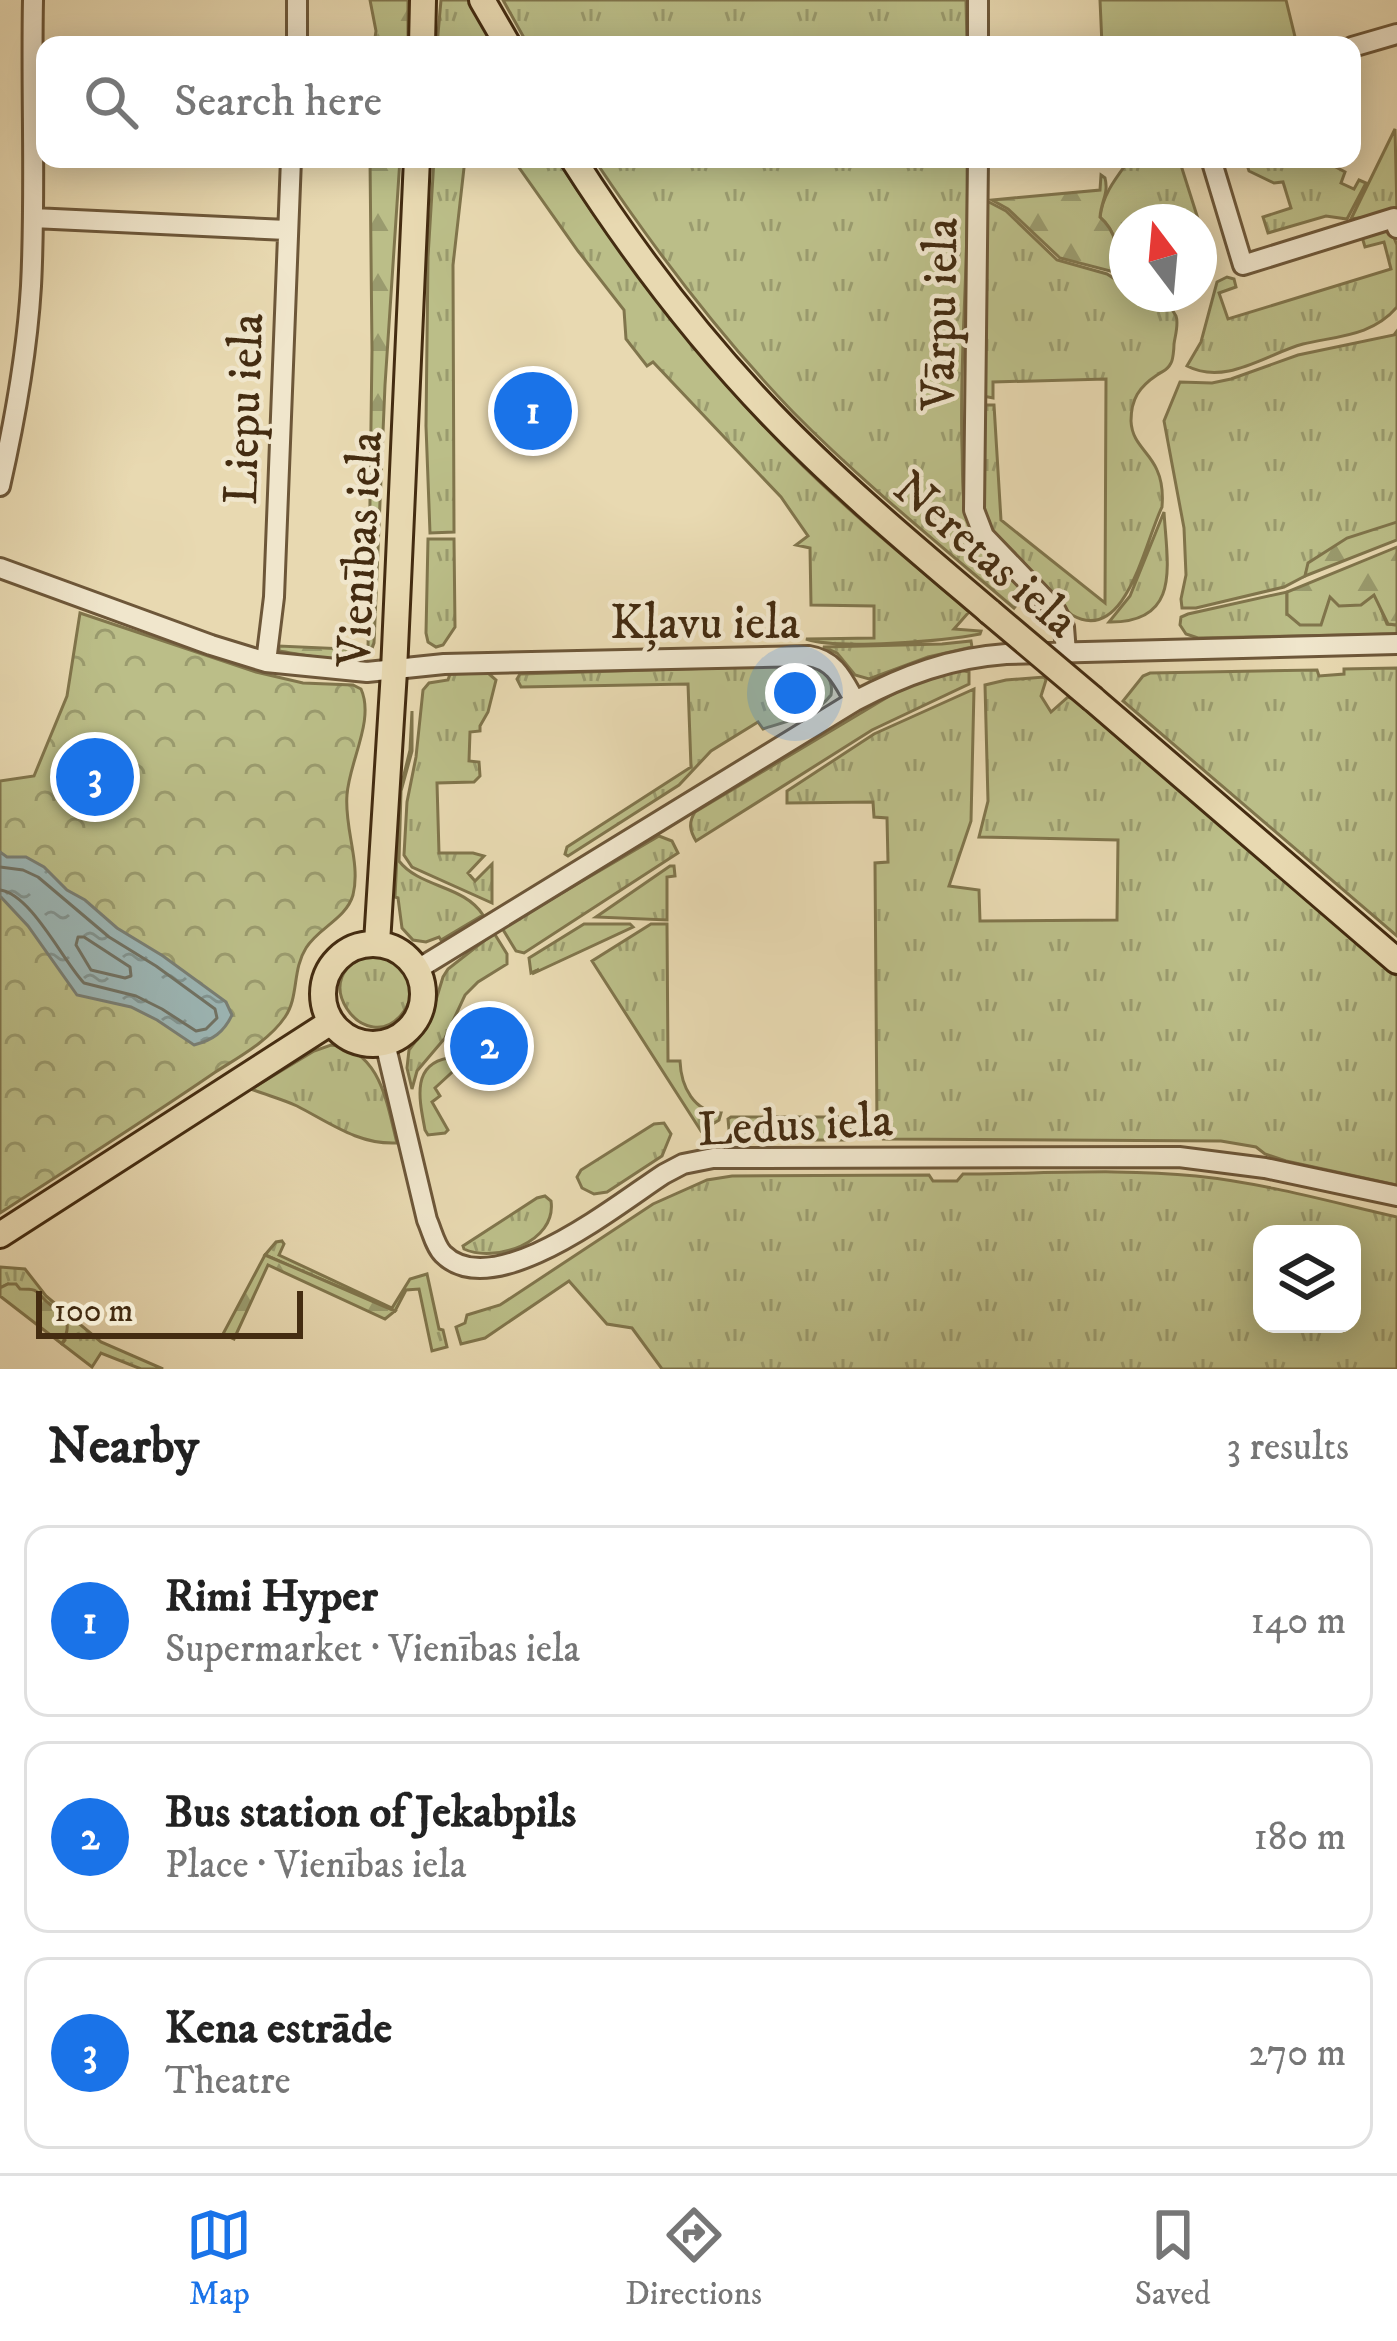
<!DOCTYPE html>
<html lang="en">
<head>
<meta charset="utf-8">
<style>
	body { margin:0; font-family:"IM FELL DW Pica",serif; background:#f6f6f6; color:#222 }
	.controls { position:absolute; right:36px; bottom:36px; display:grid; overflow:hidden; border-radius:24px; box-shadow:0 6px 30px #0003 }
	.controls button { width:108px; height:108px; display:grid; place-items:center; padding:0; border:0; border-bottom:3px solid #e0e0e0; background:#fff; color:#222; font:60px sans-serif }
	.compass { position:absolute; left:1109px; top:204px; width:108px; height:108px; border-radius:50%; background:#fff; box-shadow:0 6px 30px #0003; rotate:344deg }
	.scale { position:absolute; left:36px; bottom:30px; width:267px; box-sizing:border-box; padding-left:12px; border:6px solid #442c11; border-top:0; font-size:33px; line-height:42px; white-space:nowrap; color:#442c11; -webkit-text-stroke:9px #f0e6cc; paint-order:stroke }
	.you { position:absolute; left:795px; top:693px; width:42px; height:42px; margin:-30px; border:9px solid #fff; border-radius:50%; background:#1a73e8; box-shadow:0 0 0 18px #1a73e833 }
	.badge { display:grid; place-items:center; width:78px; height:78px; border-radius:50%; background:#1a73e8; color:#fff; font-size:39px; font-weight:700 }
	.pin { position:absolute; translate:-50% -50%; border:6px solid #fff; box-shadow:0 3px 12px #0006 }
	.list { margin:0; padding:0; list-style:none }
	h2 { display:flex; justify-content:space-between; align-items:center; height:156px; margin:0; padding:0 48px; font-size:51px }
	h2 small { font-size:39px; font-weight:400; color:#767676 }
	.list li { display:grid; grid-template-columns:78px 1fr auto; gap:36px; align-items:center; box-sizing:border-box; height:192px; margin:0 24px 24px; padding:0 24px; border:3px solid #e0e0e0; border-radius:24px }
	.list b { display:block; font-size:45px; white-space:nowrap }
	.list p { margin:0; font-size:39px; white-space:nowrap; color:#767676 }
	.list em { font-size:39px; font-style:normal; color:#767676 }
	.icon { flex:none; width:66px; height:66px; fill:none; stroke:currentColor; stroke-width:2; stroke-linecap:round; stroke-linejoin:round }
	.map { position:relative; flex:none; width:1397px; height:1369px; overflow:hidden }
	.search { position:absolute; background:#fff; box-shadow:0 6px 30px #0003; left:36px; right:36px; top:36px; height:132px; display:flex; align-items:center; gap:30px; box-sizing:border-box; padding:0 42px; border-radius:24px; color:#767676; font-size:45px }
	.sheet { height:804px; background:#fff }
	nav { display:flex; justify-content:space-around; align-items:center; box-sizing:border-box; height:168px; border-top:3px solid #e0e0e0; background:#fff; font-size:33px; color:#767676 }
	nav a { display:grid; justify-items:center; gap:6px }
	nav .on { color:#1a73e8 }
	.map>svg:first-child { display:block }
	.grass { fill:url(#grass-tufts); stroke:#80754c; stroke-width:3; fill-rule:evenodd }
	.forest { fill:url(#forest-firs); stroke:#80754c; stroke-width:3 }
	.park { fill:url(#park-crowns); stroke:#80754c; stroke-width:3 }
	.garden { fill:#bbbe88; stroke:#80754c; stroke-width:3 }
	.water { fill:url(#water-ripples); stroke:#797f75; stroke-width:3 }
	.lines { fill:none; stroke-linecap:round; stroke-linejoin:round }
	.shore { stroke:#707264; stroke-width:3 }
	.minor-casing { stroke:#6d5739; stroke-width:24 }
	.major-casing { stroke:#442c11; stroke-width:30 }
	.minor { stroke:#f0e6cc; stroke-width:18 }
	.major { stroke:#e8d9b1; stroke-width:24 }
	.major-bridge-casing { stroke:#442c11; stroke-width:30; stroke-linecap:butt }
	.major-bridge { stroke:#e8d9b1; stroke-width:24 }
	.labels { text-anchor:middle; stroke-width:9; stroke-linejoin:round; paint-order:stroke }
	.street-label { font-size:48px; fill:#442c11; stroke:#f0e6cc }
</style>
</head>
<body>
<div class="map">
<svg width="1397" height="1369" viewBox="0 0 1397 1369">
	<defs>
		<pattern id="grass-tufts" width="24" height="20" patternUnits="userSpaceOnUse" patternTransform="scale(3)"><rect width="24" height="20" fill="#bbbe88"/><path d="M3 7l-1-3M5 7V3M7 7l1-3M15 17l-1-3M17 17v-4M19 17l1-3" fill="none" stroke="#9a9b6e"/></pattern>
		<pattern id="forest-firs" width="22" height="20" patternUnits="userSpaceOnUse" patternTransform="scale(3)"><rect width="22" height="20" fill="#bbbe88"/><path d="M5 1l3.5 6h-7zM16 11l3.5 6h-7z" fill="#9a9b6e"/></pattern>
		<pattern id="park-crowns" width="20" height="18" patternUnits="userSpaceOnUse" patternTransform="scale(3)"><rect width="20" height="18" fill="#bbbe88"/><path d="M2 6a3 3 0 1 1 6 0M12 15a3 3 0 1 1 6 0" fill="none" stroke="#9a9b6e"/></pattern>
		<pattern id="water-ripples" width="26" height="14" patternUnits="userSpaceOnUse" patternTransform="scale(3)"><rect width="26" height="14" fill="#9cb7b7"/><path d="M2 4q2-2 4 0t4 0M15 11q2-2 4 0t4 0" fill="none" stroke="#819593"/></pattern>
	</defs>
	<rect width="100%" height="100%" fill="#e8d9b1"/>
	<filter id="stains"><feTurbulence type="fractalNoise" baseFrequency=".00167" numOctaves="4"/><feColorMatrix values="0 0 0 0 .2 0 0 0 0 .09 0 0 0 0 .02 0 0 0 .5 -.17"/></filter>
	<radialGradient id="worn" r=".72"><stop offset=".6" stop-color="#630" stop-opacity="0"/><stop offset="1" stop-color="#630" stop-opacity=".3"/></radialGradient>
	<path class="grass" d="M 441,0 L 470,0 L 496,45 L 437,45 Z
		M 503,0 L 966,0 L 967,45 L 528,45 Z
		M 1395,129 L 1397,213 L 1351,219 Z
		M 434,159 L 465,159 L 453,265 L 454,532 L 430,533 L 426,426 L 428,257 Z
		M 513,159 L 557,159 C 625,265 701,363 790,453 C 846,510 909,560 969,612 L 954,629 L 981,631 L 980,634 C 945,641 837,650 806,639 L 874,638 L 874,606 L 811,605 L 810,548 L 796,545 L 808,536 L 781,497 L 653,362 L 647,366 L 626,339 L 624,310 L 578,251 Z
		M 594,159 L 967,159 C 970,255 959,351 962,447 C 963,471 961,498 968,521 C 977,548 1008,571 1028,591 L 1014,608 C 939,544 862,482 793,412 C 718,334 654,249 594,159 Z
		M 1130,159 L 1179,159 L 1199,222 L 1127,222 L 1127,283 L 1114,272 C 1120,251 1116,231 1100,218 C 1102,195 1116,178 1130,159 Z
		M 1245,159 L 1321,159 L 1345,172 L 1341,183 L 1354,189 L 1359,180 L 1366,183 L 1347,219 L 1326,216 L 1268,233 L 1263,217 L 1291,208 L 1283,182 L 1274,183 L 1249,171 Z
		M 987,201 L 1006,211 L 1057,260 L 1107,274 L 1127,287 L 1127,294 C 1144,294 1168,298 1176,316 C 1179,324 1175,336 1174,344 C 1174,348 1173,360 1171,363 C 1167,371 1164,370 1157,375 C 1139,387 1131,399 1131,421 C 1132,444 1149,451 1157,470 C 1162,481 1163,495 1162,507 C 1145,541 1126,646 1072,615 C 1044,589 996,555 985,517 C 976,486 982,439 982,405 L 994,405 L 1001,520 L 1105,603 L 1106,379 L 993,382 L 993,398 L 983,396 Z
		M 1390,228 L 1397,245 L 1397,307 C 1373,336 1337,336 1303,344 C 1266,354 1226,386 1187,366 L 1201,342 L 1217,282 L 1227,277 L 1234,279 L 1236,287 L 1219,293 L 1228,319 L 1391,269 L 1384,242 L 1365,247 L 1362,237 Z
		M 1397,331 L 1397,522 L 1309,563 L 1305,576 L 1284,587 L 1196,608 L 1182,608 L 1181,599 L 1186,575 L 1184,528 L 1164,421 L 1180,382 L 1212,383 L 1231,379 L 1298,355 L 1394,335 Z
		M 1164,512 C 1167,564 1182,623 1109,622 L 1130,596 Z
		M 428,539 L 454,539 L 455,627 L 443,645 L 436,647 L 428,642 L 426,633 Z
		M 1287,592 L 1287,614 L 1330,596 L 1375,594 L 1387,624 L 1397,625 L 1397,634 L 1198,638 L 1186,634 L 1180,625 L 1181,617 L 1188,614 Z
		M 971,641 L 972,647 L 928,657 L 869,679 L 855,675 L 837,653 L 823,647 L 942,644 Z
		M 808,665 C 824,670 834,678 831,695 C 815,716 787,721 763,729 L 758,722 L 711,751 L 679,785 L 568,856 L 565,854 L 567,847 L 691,767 L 688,684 L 521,687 L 517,679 L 520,674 Z
		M 1397,668 L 1397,936 L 1123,701 L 1143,676 L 1150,673 L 1317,670 L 1319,676 L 1344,674 L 1344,669 Z
		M 960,670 L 969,672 L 969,684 L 872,730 L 696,841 C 690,831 688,823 695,812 L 891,695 L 911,685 Z
		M 488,673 L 496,680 L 488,712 L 480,726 L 480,731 L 470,732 L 469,761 L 479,762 L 480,776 L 474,782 L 437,783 L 439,853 L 473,853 L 484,856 L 468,873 L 475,881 L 492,864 L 492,903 L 412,867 L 404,855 L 407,802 L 416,757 L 423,690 L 429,683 L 448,680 L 450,674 Z
		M 1044,677 L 1046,680 L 1041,696 L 1051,712 L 1068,697 L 1073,699 L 1397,976 L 1397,1185 L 1286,1161 L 1265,1154 L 1256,1147 L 1221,1141 L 883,1139 L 877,1126 L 875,863 L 888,862 L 887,818 L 874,817 L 873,802 L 787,803 L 787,791 L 874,734 L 974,689 L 971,821 L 949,886 L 979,890 L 980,921 L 1117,920 L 1118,840 L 979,837 L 988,801 L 985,685 L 1006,680 Z
		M 412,711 L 412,751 L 401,791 L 399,861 C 420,888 464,885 483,915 L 441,940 L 439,937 L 426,942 L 413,940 L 402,928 L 398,898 L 395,897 L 400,791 L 410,750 Z
		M 659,836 L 672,841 L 678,853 L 524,953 L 516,951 L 502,928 Z
		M 670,866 L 674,866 L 675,876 L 667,877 L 667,920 L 596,917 Z
		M 584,924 L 630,924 L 633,927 L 532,974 L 539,969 L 531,973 L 529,958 Z
		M 651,924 L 667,924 L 668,1061 L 680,1061 C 681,1087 694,1112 721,1113 L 719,1120 L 701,1131 L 592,961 Z
		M 494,933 L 507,954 L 507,964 L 478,982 L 465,995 L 445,1038 L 417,1071 L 412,1089 L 407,1068 L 409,1050 L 429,1023 L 443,977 L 448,969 Z
		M 375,955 C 401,959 422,985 404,1011 C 367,1065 298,969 375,955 Z
		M 331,1045 C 381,1049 387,1105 397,1143 C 359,1145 330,1123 297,1106 C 282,1099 266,1095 251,1089 L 314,1051 Z
		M 448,1058 L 462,1063 L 435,1088 L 440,1096 L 432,1102 L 448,1130 L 445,1133 L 428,1135 L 425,1130 C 420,1102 410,1065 448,1058 Z
		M 731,1117 L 847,1117 L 850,1120 L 851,1135 L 845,1140 L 730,1140 L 728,1119 Z
		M 664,1123 L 671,1134 L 662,1156 L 607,1192 L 594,1194 L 582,1188 L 577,1177 L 581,1170 L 654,1124 Z
		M 963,1174 C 1040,1174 1119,1168 1196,1176 C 1264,1183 1331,1202 1397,1217 L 1397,1369 L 662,1369 L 632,1328 L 607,1324 L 569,1281 L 485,1338 L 461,1344 L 456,1327 L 465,1323 L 467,1315 L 500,1305 L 653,1204 L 707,1180 L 732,1176 L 929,1175 L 933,1181 L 957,1181 ZM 1262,1234 L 1352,1234 L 1352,1324 L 1262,1324 Z
		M 545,1196 L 551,1201 C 557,1243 494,1263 464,1249 L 463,1246 L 537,1198 Z
		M 282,1241 L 284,1244 L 279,1255 L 392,1308 L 410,1279 L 427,1274 L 439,1329 L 443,1330 L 447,1347 L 432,1351 L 419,1289 L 406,1290 L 395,1311 L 265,1255 L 276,1242 Z
		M 0,1267 L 25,1269 L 46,1296 L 101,1342 L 163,1369 L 141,1369 L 101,1353 L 92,1367 L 62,1344 L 65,1340 L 61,1310 L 8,1284 L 0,1288 Z"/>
	<path class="forest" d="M 370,0 L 408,0 L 408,45 L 374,45 L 376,31 Z
		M 370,159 L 400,159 L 385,385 L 374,643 L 370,654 C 345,666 306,655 279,651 L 279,646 L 368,650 L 372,350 Z
		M 1101,175 L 1105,178 C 1109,194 1101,201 1100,217 C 1116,231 1120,251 1114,272 L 1060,258 L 1008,209 L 992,200 L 1100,190 Z
		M 1397,522 L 1397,540 L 1305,576 L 1308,563 L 1347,538 Z
		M 1397,547 L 1397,625 L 1388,624 L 1374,595 L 1361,605 L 1339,606 L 1330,597 L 1321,625 L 1300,625 L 1287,614 L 1287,592 Z
		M 265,1255 L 395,1311 L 385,1319 L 268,1265 L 234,1339 L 223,1334 Z
		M 8,1284 L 16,1284 L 20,1289 C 38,1289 35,1290 46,1301 C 62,1316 75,1319 62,1344 L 0,1296 L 0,1288 Z"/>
	<path class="park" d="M 80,613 L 256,672 L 303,683 L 353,685 L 361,689 C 375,720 349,762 347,795 C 344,828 361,863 353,895 C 346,919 318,928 306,948 C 292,970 299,997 285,1017 C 269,1041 237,1058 214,1073 C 144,1121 71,1167 0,1213 L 0,781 L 34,776 L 67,696 Z"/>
	<path class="garden" d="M 1100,0 L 1286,0 L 1297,45 L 1102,45 Z"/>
	<path class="water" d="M 0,852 L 7,857 L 26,857 L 44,867 L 67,890 L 85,900 L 117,928 L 163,956 L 226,1002 L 232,1015 C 224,1032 213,1040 194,1045 L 157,1020 L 131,1007 L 77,995 L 28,926 L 0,896 Z"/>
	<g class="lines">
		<path class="shore" d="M 0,867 L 23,870 L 38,877 L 109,937 L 156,966 L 215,1009 L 217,1018 L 206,1029 L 196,1031 L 162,1009 L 136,996 L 84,983 C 63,961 31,894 0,890
			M 78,937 L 84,937 L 130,967 L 131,976 L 125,978 L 91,970 L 76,945 Z"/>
		<defs>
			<path id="minor" d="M 978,0 L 978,45
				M 297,45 L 297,0
				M 1352,47 L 1397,34
				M 978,159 L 974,510 L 984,536 L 1056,611 L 1064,627 L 1066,653
				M 1211,159 L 1243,265 L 1394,218 L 1397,228
				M 33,218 L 287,230
				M 0,486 C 15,420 27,353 31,286 C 36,191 31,95 33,0
				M 0,568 L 211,645 L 266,662 L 367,672 L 444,664 L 809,656 C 835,660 843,680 855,701
				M 266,662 L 274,597 L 291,159
				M 418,969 L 855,701 C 905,675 950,658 1006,654 L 1397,644
				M 385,1043 L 427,1220 C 432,1231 435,1246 443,1254 C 494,1305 619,1203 664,1174 L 683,1164 L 713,1158 L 1179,1157 L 1265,1168 L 1397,1196"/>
			<path id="major" d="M 482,0 L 508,45
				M 422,45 L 423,0
				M 573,159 C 631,250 696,336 771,414 C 839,485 915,548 990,612
				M 1093,699 L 1397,961
				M 377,943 L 394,671 L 417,159
				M323 994a50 50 0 1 1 100 0a50 50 0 1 1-100 0Z
				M 0,1235 L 331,1022"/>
		</defs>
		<use href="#minor" class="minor-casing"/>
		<use href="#major" class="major-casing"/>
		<use href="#minor" class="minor"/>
		<use href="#major" class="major"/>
		<defs>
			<path id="major-bridge" d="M 990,612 L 1093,699"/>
		</defs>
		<use href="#major-bridge" class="major-bridge-casing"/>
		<use href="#major-bridge" class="major-bridge"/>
	</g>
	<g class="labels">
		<g class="street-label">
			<text transform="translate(938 314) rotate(-89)" y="17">Vārpu iela</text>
			<text transform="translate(242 409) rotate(-88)" y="17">Liepu iela</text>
			<text transform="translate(358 549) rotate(-87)" y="17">Vienības iela</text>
			<text transform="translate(987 553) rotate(41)" y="17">Neretas iela</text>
			<text x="705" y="638">Kļavu iela</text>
			<text transform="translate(795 1123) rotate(-3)" y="17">Ledus iela</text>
		</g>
	</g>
	<rect width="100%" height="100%" filter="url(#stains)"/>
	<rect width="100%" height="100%" fill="url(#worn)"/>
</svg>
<div class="controls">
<button><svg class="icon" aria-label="layers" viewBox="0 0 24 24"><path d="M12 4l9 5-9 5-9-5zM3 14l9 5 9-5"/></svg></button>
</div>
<svg class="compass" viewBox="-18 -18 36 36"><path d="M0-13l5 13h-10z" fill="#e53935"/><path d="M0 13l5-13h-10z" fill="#767676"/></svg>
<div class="scale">100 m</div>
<div class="you"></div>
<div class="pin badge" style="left:533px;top:411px">1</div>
<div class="pin badge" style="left:489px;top:1046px">2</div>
<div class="pin badge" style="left:95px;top:777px">3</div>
<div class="search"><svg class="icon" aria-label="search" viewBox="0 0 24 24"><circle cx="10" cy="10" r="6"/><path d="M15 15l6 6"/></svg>Search here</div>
</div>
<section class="sheet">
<h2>Nearby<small>3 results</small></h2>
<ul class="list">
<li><span class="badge">1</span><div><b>Rimi Hyper</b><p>Supermarket · Vienības iela</p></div><em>140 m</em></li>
<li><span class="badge">2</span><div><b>Bus station of Jekabpils</b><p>Place · Vienības iela</p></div><em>180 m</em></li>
<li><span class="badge">3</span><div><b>Kena estrāde</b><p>Theatre</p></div><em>270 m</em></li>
</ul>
</section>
<nav>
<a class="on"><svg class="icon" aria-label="map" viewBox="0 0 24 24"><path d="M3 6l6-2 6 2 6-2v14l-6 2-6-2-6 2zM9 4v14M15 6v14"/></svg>Map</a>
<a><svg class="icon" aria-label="directions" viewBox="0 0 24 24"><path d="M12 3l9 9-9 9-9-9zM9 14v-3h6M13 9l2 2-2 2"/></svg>Directions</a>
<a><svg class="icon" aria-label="saved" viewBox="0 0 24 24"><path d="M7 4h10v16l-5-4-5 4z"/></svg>Saved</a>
</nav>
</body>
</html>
